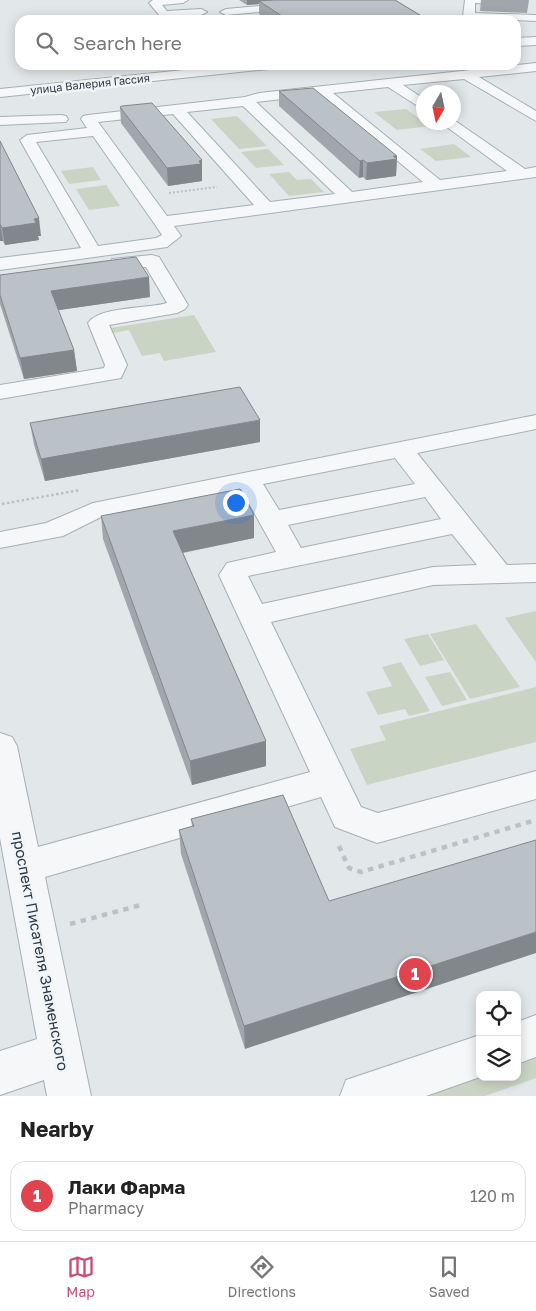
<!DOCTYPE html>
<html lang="en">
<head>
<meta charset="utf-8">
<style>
	body { margin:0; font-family:"Golos Text",sans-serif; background:#f2f2f2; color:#222 }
	.controls { position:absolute; right:15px; bottom:15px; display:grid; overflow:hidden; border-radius:10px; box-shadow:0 2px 12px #0003 }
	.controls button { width:45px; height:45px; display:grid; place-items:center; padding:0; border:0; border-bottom:1px solid #e0e0e0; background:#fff; color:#222; font:25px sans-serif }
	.compass { position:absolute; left:416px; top:85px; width:45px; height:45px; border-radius:50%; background:#fff; box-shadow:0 2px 12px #0003; rotate:189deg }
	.you { position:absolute; left:235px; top:502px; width:18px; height:18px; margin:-12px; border:4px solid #fff; border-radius:50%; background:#1a73e8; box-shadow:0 0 0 8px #1a73e833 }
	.badge { display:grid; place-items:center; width:32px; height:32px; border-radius:50%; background:#cb4c73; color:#fff; font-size:16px; font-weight:700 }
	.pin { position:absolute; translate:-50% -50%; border:2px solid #fff; box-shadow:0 1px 5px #0006 }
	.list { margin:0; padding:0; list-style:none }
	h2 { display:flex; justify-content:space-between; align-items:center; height:65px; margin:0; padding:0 20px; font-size:21px }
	h2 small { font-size:16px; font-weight:400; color:#767676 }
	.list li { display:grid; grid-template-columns:32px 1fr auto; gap:15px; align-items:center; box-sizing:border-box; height:70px; margin:0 10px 10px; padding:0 10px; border:1px solid #e0e0e0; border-radius:15px }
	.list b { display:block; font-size:19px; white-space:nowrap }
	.list p { margin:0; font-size:16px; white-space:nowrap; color:#767676 }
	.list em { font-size:16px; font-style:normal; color:#767676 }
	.icon { flex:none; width:28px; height:28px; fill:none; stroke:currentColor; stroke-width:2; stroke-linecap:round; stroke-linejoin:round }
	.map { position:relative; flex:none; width:536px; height:1096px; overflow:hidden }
	.search { position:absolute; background:#fff; box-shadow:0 2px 12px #0003; left:15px; right:15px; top:15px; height:55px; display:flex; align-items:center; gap:12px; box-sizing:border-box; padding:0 18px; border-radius:15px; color:#767676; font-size:19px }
	.sheet { height:145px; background:#fff }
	nav { display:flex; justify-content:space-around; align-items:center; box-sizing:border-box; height:70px; border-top:1px solid #e0e0e0; background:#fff; font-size:14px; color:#767676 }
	nav a { display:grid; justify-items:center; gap:2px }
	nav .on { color:#cb4c73 }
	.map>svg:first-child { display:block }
	.green { fill:#cad4c4 }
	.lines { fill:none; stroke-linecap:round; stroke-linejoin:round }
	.minor-casing { stroke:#a7afb4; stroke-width:2 }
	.path-far2 { stroke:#bcc1c5; stroke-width:2; stroke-dasharray:2 2; stroke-linecap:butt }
	.path-far1 { stroke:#bcc1c5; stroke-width:2.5; stroke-dasharray:2.5 2.5; stroke-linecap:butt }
	.path { stroke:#bcc1c5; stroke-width:4.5; stroke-dasharray:5.5 5.5; stroke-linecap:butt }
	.minor { fill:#f5f7f8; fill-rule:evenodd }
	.wall { fill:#a0a6ab }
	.shaded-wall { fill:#82878b }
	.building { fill:#bac1c7; stroke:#82878b }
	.labels { text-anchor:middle; stroke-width:5; stroke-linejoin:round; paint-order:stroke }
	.far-street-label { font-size:11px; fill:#2b3742; stroke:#f2f5f7 }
	.near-street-label { font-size:15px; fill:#2b3742; stroke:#f2f5f7 }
</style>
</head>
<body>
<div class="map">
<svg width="536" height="1096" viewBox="0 0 536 1096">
	<rect width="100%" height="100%" fill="#e2e7ea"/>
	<path class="green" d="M 406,109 L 430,126 L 397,130 L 374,112 Z
		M 237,116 L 267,146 L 239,149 L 211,119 Z
		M 454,144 L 471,157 L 436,161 L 420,149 Z
		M 268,149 L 284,165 L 256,168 L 241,152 Z
		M 93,167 L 101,180 L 69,184 L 61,171 Z
		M 289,172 L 297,180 L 311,179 L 324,192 L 289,196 L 269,174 Z
		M 106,185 L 120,206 L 89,210 L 76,189 Z
		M 194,315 L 216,352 L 164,361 L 160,353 L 142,356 L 129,330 L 113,333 L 111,328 Z
		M 536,611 L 536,662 L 505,618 Z
		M 476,624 L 520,687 L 470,699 L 430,634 Z
		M 428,634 L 444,660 L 420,666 L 404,639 Z
		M 401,662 L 430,711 L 409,716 L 405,709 L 378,715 L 366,692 L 392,686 L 382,667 Z
		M 450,672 L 467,700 L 442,706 L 425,677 Z
		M 536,687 L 536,742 L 367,785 L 350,749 L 386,740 L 379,726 Z
		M 536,1055 L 536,1078 L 485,1096 L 422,1096 L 480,1075 L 480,1077 L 517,1077 L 517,1062 Z"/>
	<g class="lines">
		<defs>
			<path id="minor" d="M 153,0 L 188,0 L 183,3 L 162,5 L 167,11 L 201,9 L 207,12 L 201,15 L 164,17 L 160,16 L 149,3 Z
				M 324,0 L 365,0 L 360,3 L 226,15 L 220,12 L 226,9 Z
				M 465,0 L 514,0 L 513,4 L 509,5 L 475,3 L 475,13 L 536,15 L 536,21 L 465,18 L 463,16 Z
				M 536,37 L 536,45 L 516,46 L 516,38 Z
				M 536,63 L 536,71 L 479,77 L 536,111 L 536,121 L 464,79 L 403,85 L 424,99 L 424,110 L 388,87 L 333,93 L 440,180 L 507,171 L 440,122 L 454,122 L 454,120 L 525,169 L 536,167 L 536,177 L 174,226 L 181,236 L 167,247 L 0,270 L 0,258 L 81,248 L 20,140 L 27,135 L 87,128 L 81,119 L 83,116 L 88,115 L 245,97 L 259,93 ZM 318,95 L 423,182 L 352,192 L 256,102 ZM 243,106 L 335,194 L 270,202 L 187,112 ZM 173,114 L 254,205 L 167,216 L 98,122 ZM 93,136 L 156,226 L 162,235 L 156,238 L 98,246 L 36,142 Z
				M 232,65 L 275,65 L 269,69 L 0,97 L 0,89 Z
				M 61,115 L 66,116 L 68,119 L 66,122 L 0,125 L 0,117 Z
				M 152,255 L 159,257 L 188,305 L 185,309 L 177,313 L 109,325 L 127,365 L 121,378 L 0,399 L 0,385 L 104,368 L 105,365 L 88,323 C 100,306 147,309 167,303 L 146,267 L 119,269 L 112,267 L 110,263 L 112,259 Z
				M 536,415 L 536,429 L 417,453 L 507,565 L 536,564 L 536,582 L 433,585 L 271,622 L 361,807 L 378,813 L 536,771 L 536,799 L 377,843 L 335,827 L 321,797 L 45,877 L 91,1096 L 47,1096 L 44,1080 L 0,1095 L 0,1051 L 37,1039 L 0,838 L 0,733 L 12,737 L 17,746 L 38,847 L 310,772 L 219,575 L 227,563 L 276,552 L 241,489 L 101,517 L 63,536 L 0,548 L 0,532 L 46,523 L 93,503 ZM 395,458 L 415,484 L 279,510 L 263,484 ZM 425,497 L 441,519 L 301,548 L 288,525 ZM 452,534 L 477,565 L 433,567 L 262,604 L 248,576 Z
				M 536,1015 L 536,1057 L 517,1064 L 517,1022 Z
				M 480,1035 L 480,1077 L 426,1096 L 340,1096 L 346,1080 Z"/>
		</defs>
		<use href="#minor" class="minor-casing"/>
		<path class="path-far2" d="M 169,193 L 217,187"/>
		<path class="path-far1" d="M 2,504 L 80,490"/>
		<path class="path" d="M 339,846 L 349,868 L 361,872 L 536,820
			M 70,924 L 141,905"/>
		<use href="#minor" class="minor"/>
	</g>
	<path class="wall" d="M 239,0 L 395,0 L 428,20 L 268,20 L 259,14 L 259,4 L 247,5 Z
		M 481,0 L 529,0 L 527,13 L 480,11 Z
		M 279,91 L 397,156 L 396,176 L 366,180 L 363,177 L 359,178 L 279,106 Z
		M 120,107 L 202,160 L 202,181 L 168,186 L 121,123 Z
		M 0,141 L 41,236 L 38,236 L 39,240 L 5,245 L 3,241 L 0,241 Z
		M 0,275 L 150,297 L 58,310 L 74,350 L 77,371 L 24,379 L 0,304 Z
		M 30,423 L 260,442 L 45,481 L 34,445 Z
		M 101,516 L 254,538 L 183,553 L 266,766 L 192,785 L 103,539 Z
		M 283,795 L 245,1049 L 181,854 L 179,830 L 192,826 L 191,819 Z"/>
	<path class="shaded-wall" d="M 247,0 L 304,0 L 259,1 L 259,4 L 247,5 Z
		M 397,156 L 396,176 L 366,180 L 367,163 Z
		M 202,160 L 202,181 L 168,186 L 167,168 Z
		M 363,160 L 363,177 L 359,178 L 360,161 Z
		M 39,218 L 41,236 L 38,236 L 39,240 L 5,245 L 2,228 L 34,219 Z
		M 0,224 L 3,241 L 0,241 Z
		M 149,277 L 150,297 L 53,311 L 51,291 Z
		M 74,350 L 77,371 L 24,379 L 20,358 Z
		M 260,420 L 260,442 L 45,481 L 41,459 Z
		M 254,515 L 254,538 L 175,554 L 173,531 Z
		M 266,741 L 266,766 L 192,785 L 190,761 Z
		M 536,932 L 536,953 L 245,1049 L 244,1026 Z"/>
	<path class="building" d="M 274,0 L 395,0 L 428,20 L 288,20 L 259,1 Z
		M 313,88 L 397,156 L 393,156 L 397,159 L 367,163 L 363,160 L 360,161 L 279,91 Z
		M 152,103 L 202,160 L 199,161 L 201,164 L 167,168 L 120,107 L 122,106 Z
		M 0,141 L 39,218 L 34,219 L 36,223 L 2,228 L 0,224 Z
		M 136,257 L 149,277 L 51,291 L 74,350 L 20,358 L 0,295 L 0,275 Z
		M 240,387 L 260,420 L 41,459 L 30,423 Z
		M 240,489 L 254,515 L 173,531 L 266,741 L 190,761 L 101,516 Z
		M 283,795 L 329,901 L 536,840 L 536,932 L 244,1026 L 179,830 L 194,826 L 191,819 Z"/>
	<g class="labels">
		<g class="far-street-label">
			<text transform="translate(90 84) rotate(-6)" y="4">улица Валерия Гассия</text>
		</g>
		<g class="near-street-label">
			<text transform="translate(40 951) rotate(79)" y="5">проспект Писателя Знаменского</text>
		</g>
	</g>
</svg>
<div class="controls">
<button><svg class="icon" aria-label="locate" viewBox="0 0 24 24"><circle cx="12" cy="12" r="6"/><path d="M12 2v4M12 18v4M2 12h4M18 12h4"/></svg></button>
<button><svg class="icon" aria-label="layers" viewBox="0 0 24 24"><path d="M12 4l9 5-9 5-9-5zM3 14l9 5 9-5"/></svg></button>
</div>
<svg class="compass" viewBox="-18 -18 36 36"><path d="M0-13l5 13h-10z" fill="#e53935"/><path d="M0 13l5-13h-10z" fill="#767676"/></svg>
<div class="you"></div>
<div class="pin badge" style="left:415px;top:974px;background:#e0444e">1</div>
<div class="search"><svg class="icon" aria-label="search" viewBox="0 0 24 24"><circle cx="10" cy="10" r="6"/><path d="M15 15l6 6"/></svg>Search here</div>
</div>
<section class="sheet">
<h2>Nearby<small></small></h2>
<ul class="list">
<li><span class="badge" style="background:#e0444e">1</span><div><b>Лаки Фарма</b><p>Pharmacy</p></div><em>120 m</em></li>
</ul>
</section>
<nav>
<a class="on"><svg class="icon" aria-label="map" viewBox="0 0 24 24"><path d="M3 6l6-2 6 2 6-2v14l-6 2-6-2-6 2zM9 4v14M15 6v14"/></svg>Map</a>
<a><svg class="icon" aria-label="directions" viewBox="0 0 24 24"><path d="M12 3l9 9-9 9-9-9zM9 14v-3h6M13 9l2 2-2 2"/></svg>Directions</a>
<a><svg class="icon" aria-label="saved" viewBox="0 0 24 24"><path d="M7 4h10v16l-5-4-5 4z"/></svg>Saved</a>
</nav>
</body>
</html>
